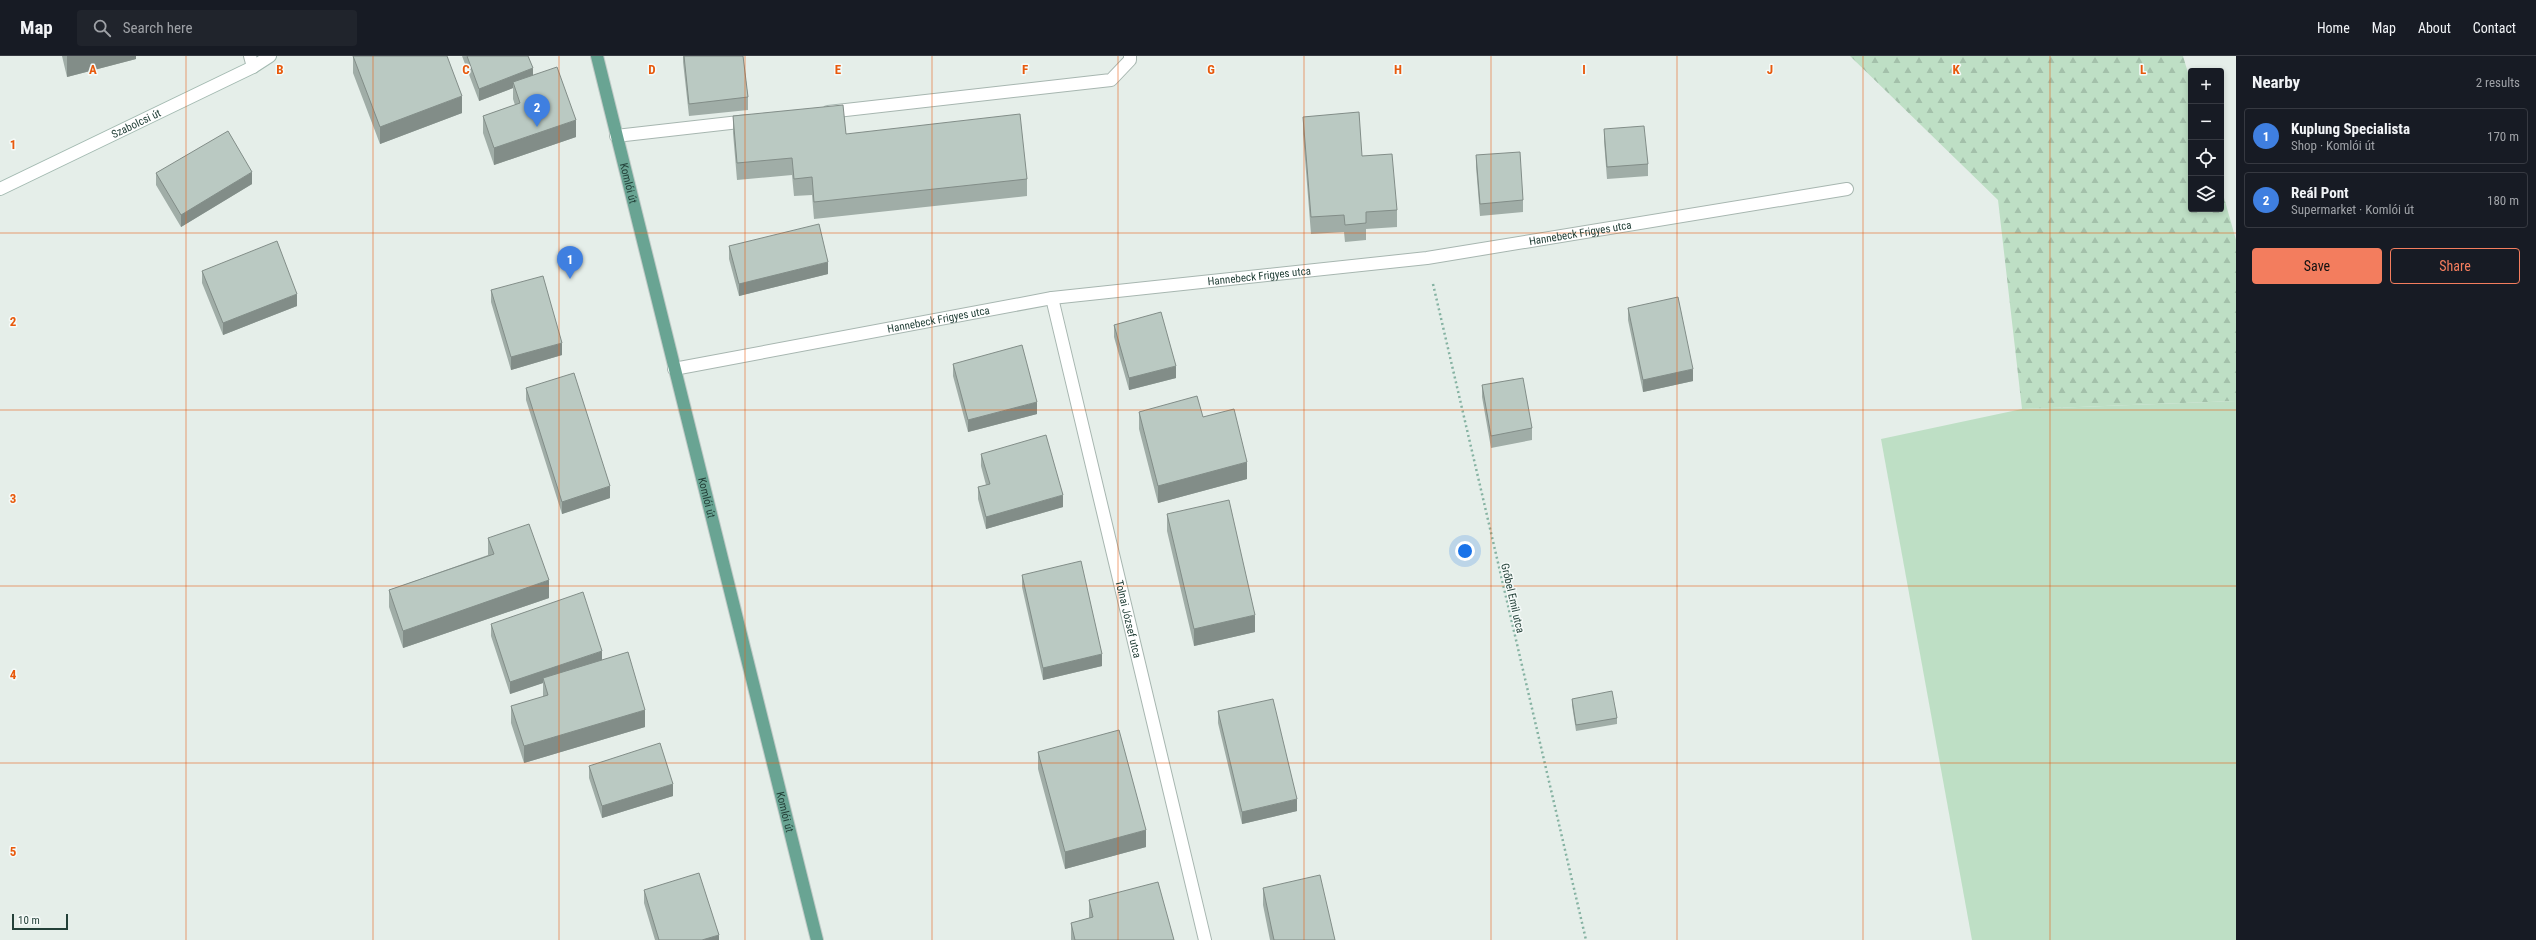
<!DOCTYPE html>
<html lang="en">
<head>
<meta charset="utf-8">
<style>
	body { margin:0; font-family:"Roboto Condensed",sans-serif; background:#20242c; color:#f1f3f6 }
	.controls { position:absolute; right:12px; top:12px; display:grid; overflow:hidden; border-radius:4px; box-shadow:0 2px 6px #0003 }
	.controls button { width:36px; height:36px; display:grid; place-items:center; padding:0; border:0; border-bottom:1px solid #363941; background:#171b24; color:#f1f3f6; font:20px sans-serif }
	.scale { position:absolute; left:12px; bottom:10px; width:56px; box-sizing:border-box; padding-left:4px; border:2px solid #234038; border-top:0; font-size:11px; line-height:14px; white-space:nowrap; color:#234038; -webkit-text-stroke:3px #f5faf8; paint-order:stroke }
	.you { position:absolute; left:1465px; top:495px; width:14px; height:14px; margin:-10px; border:3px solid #fff; border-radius:50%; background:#1a73e8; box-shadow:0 0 0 6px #1a73e833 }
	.badge { display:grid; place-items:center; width:26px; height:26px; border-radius:50%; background:#f37d5e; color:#fff; font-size:13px; font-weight:700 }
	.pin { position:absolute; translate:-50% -33px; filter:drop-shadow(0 1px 2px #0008) }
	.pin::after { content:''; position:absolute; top:21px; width:14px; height:12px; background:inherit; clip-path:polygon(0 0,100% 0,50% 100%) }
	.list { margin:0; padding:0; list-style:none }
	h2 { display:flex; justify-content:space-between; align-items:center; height:52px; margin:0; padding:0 16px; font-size:17px }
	h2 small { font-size:13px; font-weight:400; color:#9ea1a6 }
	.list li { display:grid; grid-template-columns:26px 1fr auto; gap:12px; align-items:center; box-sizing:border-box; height:56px; margin:0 8px 8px; padding:0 8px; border:1px solid #363941; border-radius:4px }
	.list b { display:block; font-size:15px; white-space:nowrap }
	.list p { margin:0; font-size:13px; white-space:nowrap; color:#9ea1a6 }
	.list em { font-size:13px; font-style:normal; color:#9ea1a6 }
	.actions { display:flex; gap:8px; padding:12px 16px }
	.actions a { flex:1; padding:9px 0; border:1px solid #f37d5e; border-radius:4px; text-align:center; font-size:14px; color:#f37d5e }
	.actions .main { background:#f37d5e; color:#111 }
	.icon { flex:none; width:22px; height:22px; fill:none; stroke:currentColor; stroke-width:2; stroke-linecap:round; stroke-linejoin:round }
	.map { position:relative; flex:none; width:2236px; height:884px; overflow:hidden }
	header { display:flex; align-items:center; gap:24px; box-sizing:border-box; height:56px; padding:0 20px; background:#171b24; border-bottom:1px solid #363941 }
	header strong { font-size:19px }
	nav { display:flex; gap:22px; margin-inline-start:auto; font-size:14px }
	.search { width:280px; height:36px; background:#20242c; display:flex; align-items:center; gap:10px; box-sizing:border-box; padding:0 14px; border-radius:4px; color:#9ea1a6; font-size:15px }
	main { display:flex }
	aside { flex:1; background:#171b24 }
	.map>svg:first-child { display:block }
	.forest { fill:url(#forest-firs) }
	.garden { fill:#bedfc5 }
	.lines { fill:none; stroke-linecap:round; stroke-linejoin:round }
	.lane-casing { stroke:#a7b6b0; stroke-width:14 }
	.street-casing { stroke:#a7b6b0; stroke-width:14 }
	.secondary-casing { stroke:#a3bab1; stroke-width:14 }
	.primary-casing { stroke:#c1cac7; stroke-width:14 }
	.path { stroke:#85b2a2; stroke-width:2.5; stroke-dasharray:2 3; stroke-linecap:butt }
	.lane { stroke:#fff; stroke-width:12 }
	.street { stroke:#fff; stroke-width:12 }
	.secondary { stroke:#fff; stroke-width:12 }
	.primary { stroke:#69a493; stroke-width:12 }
	.wall { fill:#a0ada7 }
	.shaded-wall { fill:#828d88 }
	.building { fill:#bac9c2; stroke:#828d88 }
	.grid { fill:none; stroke:#e8590c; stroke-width:1; stroke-opacity:0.55 }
	.labels { text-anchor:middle; stroke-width:3; stroke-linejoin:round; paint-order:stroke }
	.street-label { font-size:11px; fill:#234038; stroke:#f5faf8 }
	.grid-label { font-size:13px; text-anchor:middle; font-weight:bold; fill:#e8590c; stroke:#f5faf8; stroke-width:3; stroke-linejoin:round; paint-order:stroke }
</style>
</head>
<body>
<header>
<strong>Map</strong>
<div class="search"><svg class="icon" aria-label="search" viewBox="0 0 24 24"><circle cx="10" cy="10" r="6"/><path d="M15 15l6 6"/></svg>Search here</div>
<nav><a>Home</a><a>Map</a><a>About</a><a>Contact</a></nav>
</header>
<main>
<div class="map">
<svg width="2236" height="884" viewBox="0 0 2236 884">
	<defs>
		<pattern id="forest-firs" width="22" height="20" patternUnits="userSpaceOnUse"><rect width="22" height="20" fill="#bedfc5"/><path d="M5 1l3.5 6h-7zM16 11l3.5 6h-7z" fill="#a3c0aa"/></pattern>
	</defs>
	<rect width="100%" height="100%" fill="#e5eee9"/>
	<path class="forest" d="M 1850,0 L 2183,0 L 2191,27 L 2191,153 L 2221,153 L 2221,131 L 2236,184 L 2236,345 L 2022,353 L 1998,144 Z"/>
	<path class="garden" d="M 2236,345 L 2236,884 L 1972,884 L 1881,383 L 2022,353 Z"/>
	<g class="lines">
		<defs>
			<path id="lane" d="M 828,56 L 1111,24 L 1130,4 L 1130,0
				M 616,80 L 748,65"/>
			<g id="street">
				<path d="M 250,0 L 253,11"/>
				<path id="s1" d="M 1052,242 L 1205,884"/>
				<path id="s2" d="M 674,313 L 1052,242 L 1427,202 L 1847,133"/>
			</g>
			<g id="secondary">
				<path id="s3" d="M 0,133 L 253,11 L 270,0"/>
			</g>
			<g id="primary">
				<path id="s4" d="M 597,0 L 817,884"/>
			</g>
		</defs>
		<use href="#lane" class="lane-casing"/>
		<use href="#street" class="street-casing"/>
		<use href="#secondary" class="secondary-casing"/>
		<use href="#primary" class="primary-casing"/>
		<path class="path" d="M 1433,228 L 1586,884"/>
		<use href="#lane" class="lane"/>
		<use href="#street" class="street"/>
		<use href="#secondary" class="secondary"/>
		<use href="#primary" class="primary"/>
	</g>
	<path class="wall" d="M 62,0 L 136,0 L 136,3 L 67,21 Z
		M 353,0 L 462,57 L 380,88 L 353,17 Z
		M 462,0 L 528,0 L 533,19 L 576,81 L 494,109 L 483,77 L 483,60 L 515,49 L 513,43 L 513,32 L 479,45 Z
		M 683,0 L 743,0 L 748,41 L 748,54 L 689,60 L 683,6 Z
		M 733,60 L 846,78 L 1027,123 L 1027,140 L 814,163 L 812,139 L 794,140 L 792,119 L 737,124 L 733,77 Z
		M 1303,61 L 1362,100 L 1397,154 L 1397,171 L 1366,173 L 1366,184 L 1345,186 L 1344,176 L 1311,178 L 1303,78 Z
		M 1604,73 L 1648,108 L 1648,120 L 1607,123 L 1604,85 Z
		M 1476,99 L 1523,144 L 1523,156 L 1480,160 L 1476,111 Z
		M 156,117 L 252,128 L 181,171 L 156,129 Z
		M 729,190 L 828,218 L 739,240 L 729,203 Z
		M 202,215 L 297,250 L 223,279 L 202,227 Z
		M 491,234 L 562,299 L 511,314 L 491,246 Z
		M 1628,252 L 1693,325 L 1643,336 L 1628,264 Z
		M 1114,269 L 1176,322 L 1129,334 L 1114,281 Z
		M 953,308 L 1037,358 L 968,376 L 953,320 Z
		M 1482,329 L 1532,372 L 1532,384 L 1491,392 L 1482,341 Z
		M 526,332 L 610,442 L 562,458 L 526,344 Z
		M 1139,356 L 1203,361 L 1247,423 L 1158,447 L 1139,373 Z
		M 981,398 L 1063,451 L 986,473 L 978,443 L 978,431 L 986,429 L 981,410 Z
		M 1167,458 L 1255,576 L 1194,590 L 1167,475 Z
		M 488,482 L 549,542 L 403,592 L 389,551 L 389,534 L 488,499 Z
		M 1022,519 L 1102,610 L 1043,624 L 1022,531 Z
		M 491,568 L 602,604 L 645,671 L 524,707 L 511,667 L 511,650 L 543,641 L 543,627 L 510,638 L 491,580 Z
		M 1572,643 L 1617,662 L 1617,668 L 1576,675 L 1572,649 Z
		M 1218,655 L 1297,755 L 1242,768 L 1218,667 Z
		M 1038,696 L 1146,791 L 1065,813 L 1038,713 Z
		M 589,710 L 673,740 L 602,762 L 589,722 Z
		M 1263,832 L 1335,884 L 1270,884 L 1263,849 Z
		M 644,834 L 719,884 L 655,884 L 644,847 Z
		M 1089,844 L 1174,884 L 1071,884 L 1071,867 L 1089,862 Z"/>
	<path class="shaded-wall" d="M 67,0 L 136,0 L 136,3 L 67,21 Z
		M 533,12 L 533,24 L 513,26 L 513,32 L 479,45 L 479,33 Z
		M 462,40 L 462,57 L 380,88 L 380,71 Z
		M 576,64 L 576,81 L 494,109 L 494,92 Z
		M 252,116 L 252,128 L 181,171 L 181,159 Z
		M 828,206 L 828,218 L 739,240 L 739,228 Z
		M 297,238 L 297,250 L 223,279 L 223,267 Z
		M 562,287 L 562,299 L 511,314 L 511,301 Z
		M 1176,310 L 1176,322 L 1129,334 L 1129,322 Z
		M 1693,313 L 1693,325 L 1643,336 L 1643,324 Z
		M 1037,346 L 1037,358 L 968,376 L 968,364 Z
		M 1247,406 L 1247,423 L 1158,447 L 1158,430 Z
		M 610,430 L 610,442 L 562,458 L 562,446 Z
		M 1063,439 L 1063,451 L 986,473 L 986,461 Z
		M 549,524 L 549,542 L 403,592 L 403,575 Z
		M 1255,559 L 1255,576 L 1194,590 L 1194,573 Z
		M 602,595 L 602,607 L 543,622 L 543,627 L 510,638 L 510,626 Z
		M 1102,598 L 1102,610 L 1043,624 L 1043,612 Z
		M 645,654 L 645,671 L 524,707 L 524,690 Z
		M 673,728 L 673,740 L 602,762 L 602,750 Z
		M 1297,743 L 1297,755 L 1242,768 L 1242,756 Z
		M 1146,774 L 1146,791 L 1065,813 L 1065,796 Z
		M 719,879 L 719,884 L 702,884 Z"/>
	<path class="building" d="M 353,0 L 447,0 L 462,40 L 380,71 Z
		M 467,0 L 528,0 L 533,12 L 479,33 Z
		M 684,0 L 743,0 L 748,41 L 689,48 Z
		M 557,11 L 576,64 L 494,92 L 483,60 L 520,47 L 513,26 Z
		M 843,49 L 846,78 L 1020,58 L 1027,123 L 814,146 L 812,121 L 794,123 L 792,102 L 737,107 L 733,60 Z
		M 1359,56 L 1362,100 L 1392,98 L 1397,154 L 1366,156 L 1366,167 L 1345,169 L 1344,159 L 1311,161 L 1303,61 Z
		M 1644,70 L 1648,108 L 1607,111 L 1604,73 Z
		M 228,75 L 252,116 L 181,159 L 156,117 Z
		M 1520,96 L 1523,144 L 1480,148 L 1476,99 Z
		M 819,168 L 828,206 L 739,228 L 729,190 Z
		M 277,185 L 297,238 L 223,267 L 202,215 Z
		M 543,220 L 562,287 L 511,301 L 491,234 Z
		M 1678,241 L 1693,313 L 1643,324 L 1628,252 Z
		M 1161,256 L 1176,310 L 1129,322 L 1114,269 Z
		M 1022,289 L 1037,346 L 968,364 L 953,308 Z
		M 574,317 L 610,430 L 562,446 L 526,332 Z
		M 1523,322 L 1532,372 L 1491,380 L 1482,329 Z
		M 1197,340 L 1203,361 L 1234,353 L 1247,406 L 1158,430 L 1139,356 Z
		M 1046,379 L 1063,439 L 986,461 L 978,431 L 990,428 L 981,398 Z
		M 1229,444 L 1255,559 L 1194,573 L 1167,458 Z
		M 529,468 L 549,524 L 403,575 L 389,534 L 494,498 L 488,482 Z
		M 1081,505 L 1102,598 L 1043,612 L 1022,519 Z
		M 583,536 L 602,595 L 510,626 L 491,568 Z
		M 628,596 L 645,654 L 524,690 L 511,650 L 548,639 L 543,622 Z
		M 1612,635 L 1617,662 L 1576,669 L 1572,643 Z
		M 1273,643 L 1297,743 L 1242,756 L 1218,655 Z
		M 1119,674 L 1146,774 L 1065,796 L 1038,696 Z
		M 660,687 L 673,728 L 602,750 L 589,710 Z
		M 699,817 L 719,879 L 702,884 L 659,884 L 644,834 Z
		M 1320,819 L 1335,884 L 1274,884 L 1263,832 Z
		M 1158,826 L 1174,884 L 1075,884 L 1071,867 L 1093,861 L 1089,844 Z"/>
	<path class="grid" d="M 186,0 L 186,884M 373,0 L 373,884M 559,0 L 559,884M 745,0 L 745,884M 932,0 L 932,884M 1118,0 L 1118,884M 1304,0 L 1304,884M 1491,0 L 1491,884M 1677,0 L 1677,884M 1863,0 L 1863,884M 2050,0 L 2050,884M 0,177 L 2236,177M 0,354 L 2236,354M 0,530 L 2236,530M 0,707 L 2236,707"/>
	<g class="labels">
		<g class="street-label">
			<text dy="4" stroke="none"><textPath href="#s3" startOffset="151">Szabolcsi út</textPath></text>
			<text dy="4" stroke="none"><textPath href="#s4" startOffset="131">Komlói út</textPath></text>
			<text dy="4" stroke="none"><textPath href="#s2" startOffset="917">Hannebeck Frigyes utca</textPath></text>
			<text dy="4" stroke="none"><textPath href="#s2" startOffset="593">Hannebeck Frigyes utca</textPath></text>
			<text dy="4" stroke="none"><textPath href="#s2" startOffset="269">Hannebeck Frigyes utca</textPath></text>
			<text dy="4" stroke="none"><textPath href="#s4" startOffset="455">Komlói út</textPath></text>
			<text transform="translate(1513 542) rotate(77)" y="4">Grőbel Emil utca</text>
			<text dy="4" stroke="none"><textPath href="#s1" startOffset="330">Tolnai József utca</textPath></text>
			<text dy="4" stroke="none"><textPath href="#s4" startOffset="779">Komlói út</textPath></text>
		</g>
	</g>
	<g class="grid-label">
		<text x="93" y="18">A</text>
		<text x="280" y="18">B</text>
		<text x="466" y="18">C</text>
		<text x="652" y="18">D</text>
		<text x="838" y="18">E</text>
		<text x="1025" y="18">F</text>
		<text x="1211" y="18">G</text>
		<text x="1398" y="18">H</text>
		<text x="1584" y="18">I</text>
		<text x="1770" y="18">J</text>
		<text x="1956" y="18">K</text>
		<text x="2143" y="18">L</text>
		<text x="13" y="93">1</text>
		<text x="13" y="270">2</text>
		<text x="13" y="447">3</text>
		<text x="13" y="623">4</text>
		<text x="13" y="800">5</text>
	</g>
</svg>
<div class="controls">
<button>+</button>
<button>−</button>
<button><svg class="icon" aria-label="locate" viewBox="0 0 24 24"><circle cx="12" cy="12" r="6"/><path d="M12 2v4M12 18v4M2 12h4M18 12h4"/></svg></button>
<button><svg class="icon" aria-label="layers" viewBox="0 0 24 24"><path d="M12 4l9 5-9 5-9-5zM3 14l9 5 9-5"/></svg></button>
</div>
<div class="scale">10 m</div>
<div class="you"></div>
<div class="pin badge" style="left:570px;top:223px;background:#3f7fe0">1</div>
<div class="pin badge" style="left:537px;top:71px;background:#3f7fe0">2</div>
</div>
<aside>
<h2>Nearby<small>2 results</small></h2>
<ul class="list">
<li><span class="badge" style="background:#3f7fe0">1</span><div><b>Kuplung Specialista</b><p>Shop · Komlói út</p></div><em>170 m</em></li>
<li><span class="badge" style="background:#3f7fe0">2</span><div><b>Reál Pont</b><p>Supermarket · Komlói út</p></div><em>180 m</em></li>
</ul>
<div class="actions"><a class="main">Save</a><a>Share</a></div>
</aside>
</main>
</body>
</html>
